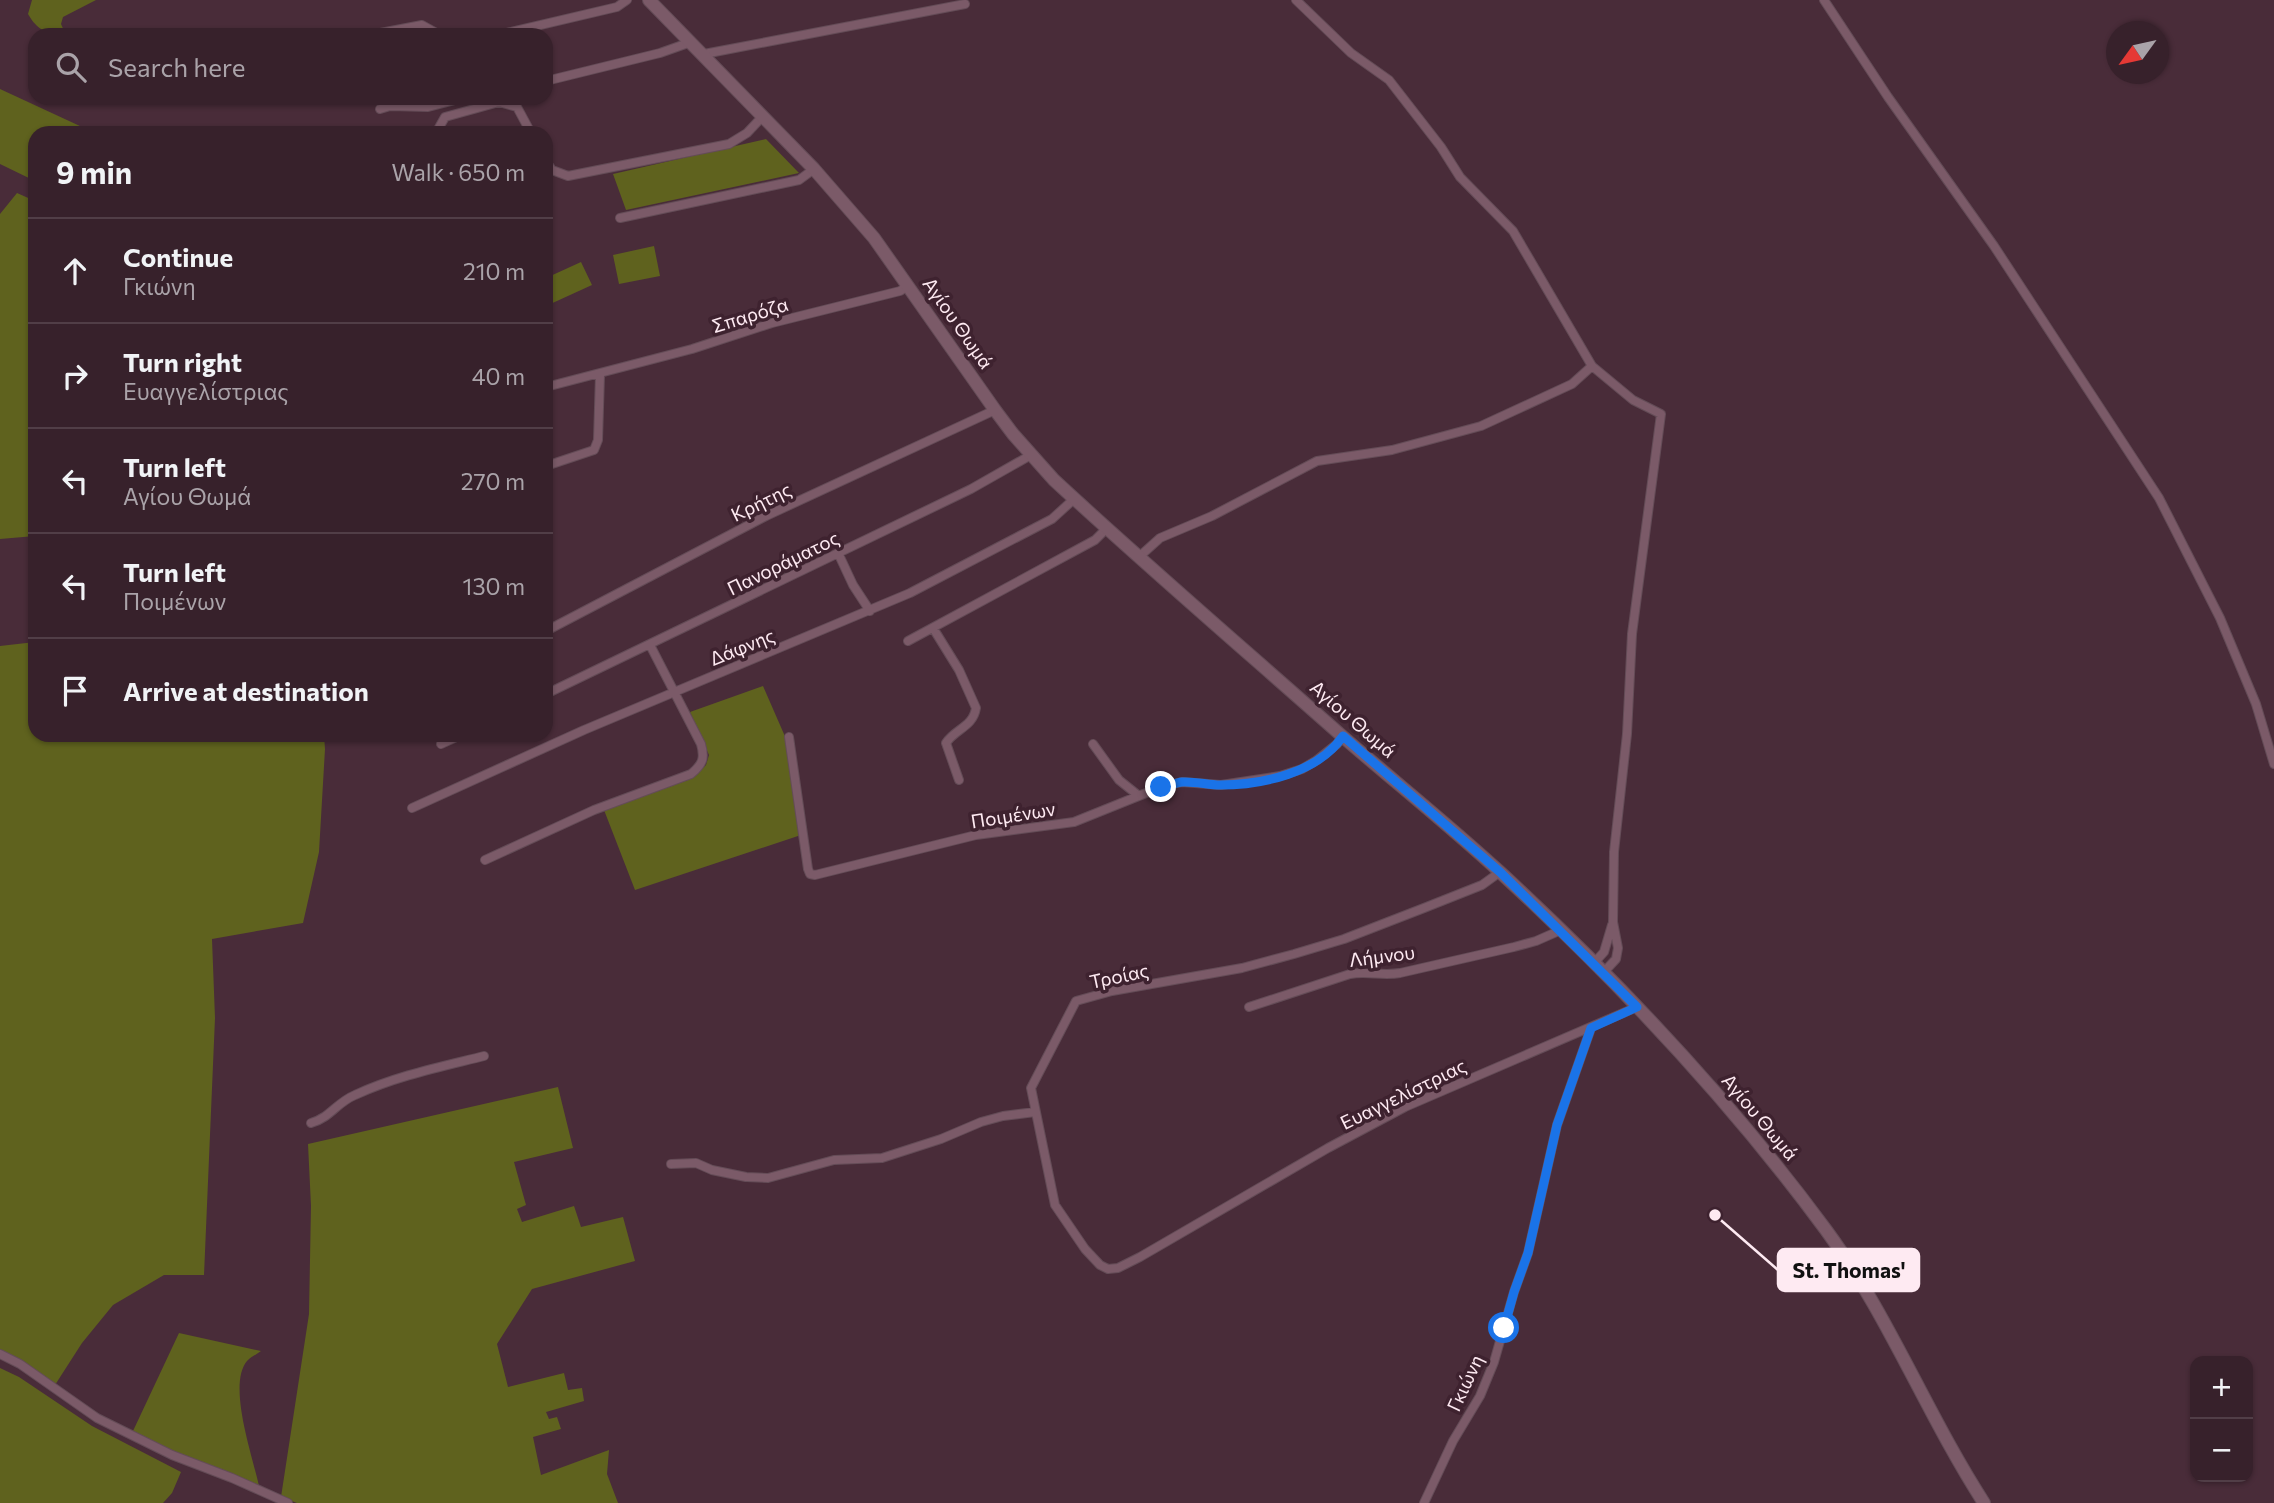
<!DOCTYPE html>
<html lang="en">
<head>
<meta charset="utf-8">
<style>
	body { margin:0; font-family:Commissioner,sans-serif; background:#3e2933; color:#f1f3f6 }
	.controls { position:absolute; right:21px; bottom:21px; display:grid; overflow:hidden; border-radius:14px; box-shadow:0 2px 5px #0004 }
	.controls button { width:63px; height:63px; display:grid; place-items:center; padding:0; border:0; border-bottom:2px solid #513e47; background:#37212b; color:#f1f3f6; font:35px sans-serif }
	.compass { position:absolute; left:2106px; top:21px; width:63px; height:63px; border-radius:50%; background:#37212b; box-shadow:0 2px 5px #0004; rotate:237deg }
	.stop { position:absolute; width:21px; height:21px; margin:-16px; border:5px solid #1a73e8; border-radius:50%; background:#fff }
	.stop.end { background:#1a73e8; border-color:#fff; box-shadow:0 2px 7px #0008 }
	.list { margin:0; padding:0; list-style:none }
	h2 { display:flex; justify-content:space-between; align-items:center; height:91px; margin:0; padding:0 28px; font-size:30px }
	h2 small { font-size:23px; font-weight:400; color:#aaa3a9 }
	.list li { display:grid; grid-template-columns:46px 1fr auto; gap:21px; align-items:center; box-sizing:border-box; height:105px; padding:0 28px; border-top:2px solid #513e47 }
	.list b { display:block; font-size:26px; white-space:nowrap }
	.list p { margin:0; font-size:23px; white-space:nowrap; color:#aaa3a9 }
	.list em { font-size:23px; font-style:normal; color:#aaa3a9 }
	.icon { flex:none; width:38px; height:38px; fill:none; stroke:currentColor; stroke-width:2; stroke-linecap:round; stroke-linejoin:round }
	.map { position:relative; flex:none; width:2274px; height:1503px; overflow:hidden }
	.search { position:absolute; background:#37212b; box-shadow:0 2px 5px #0004; left:28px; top:28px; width:525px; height:77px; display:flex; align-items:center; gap:18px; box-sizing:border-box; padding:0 24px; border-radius:21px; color:#aaa3a9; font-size:26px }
	.panel { position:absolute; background:#37212b; box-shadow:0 2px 5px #0004; left:28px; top:126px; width:525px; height:616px; border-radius:21px }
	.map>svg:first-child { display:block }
	.green { fill:#5f621e }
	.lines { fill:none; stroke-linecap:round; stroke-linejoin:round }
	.street-casing { stroke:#644c57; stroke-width:10 }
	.secondary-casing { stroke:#644c57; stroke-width:14 }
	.street { stroke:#7b5a68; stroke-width:8 }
	.secondary { stroke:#7b5a68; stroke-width:12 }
	.route { stroke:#1a73e8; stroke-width:9 }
	.labels { text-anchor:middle; stroke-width:7; stroke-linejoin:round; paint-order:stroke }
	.street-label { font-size:19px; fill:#feeaf2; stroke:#3e222f }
	.leader { fill:none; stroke:#feeaf2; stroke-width:2.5 }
	.callout-dot { fill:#feeaf2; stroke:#3e222f; stroke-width:2.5 }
	.callout { fill:#feeaf2; stroke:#feeaf2; stroke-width:2.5 }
	.callout-label { font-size:21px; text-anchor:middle; font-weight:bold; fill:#111 }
</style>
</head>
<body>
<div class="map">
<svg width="2274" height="1503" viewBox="0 0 2274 1503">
	<rect width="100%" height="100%" fill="#492c39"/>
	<path class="green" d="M 32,0 L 96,0 L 63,17 L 61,24 L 66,35 C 48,35 37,30 28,14 Z
		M 0,89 L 95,133 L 35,133 L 35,181 L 0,164 Z
		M 766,139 L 799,173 L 626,210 L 613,174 Z
		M 17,193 L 35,201 L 35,536 L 0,539 L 0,214 Z
		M 654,246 L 660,276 L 619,284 L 613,255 Z
		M 581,262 L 592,285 L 546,306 L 546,278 Z
		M 35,642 L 35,735 L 324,735 L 325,749 L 319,852 L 303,923 L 212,939 L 215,1018 L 204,1275 L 164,1275 L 113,1305 L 82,1343 L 55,1385 L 18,1358 L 0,1350 L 0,646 Z
		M 763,686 L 787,741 L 801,835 L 635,890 L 604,810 L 696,775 L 706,765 L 709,755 L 690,712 Z
		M 558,1087 L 573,1148 L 514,1162 L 526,1205 L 517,1209 L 522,1222 L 574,1206 L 581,1227 L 623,1217 L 635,1261 L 532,1289 L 497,1344 L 508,1387 L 564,1373 L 568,1390 L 582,1388 L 584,1401 L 546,1412 L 549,1419 L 557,1417 L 561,1429 L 533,1437 L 541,1475 L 609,1450 L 607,1474 L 618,1503 L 297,1503 L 281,1497 L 309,1314 L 311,1206 L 308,1144 Z
		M 179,1333 L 261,1351 C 257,1354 251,1357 247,1361 C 227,1385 253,1457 259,1486 L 169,1450 L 133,1431 Z
		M 0,1368 L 19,1377 L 92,1426 L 181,1472 L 172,1493 L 163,1503 L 0,1503 Z"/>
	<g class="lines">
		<defs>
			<path id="street" d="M 1296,0 L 1351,53 L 1389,80 L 1441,147 L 1460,177 L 1513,231 L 1592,366
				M 1824,0 L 1888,97 L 1994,246 L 2159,498 L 2220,618 L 2256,704 L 2274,764
				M 370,35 L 422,25 L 440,35
				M 498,35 L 617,7 L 627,0
				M 704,54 L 965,4
				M 546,81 L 660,53 L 691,42
				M 380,109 L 390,106 L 428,107 L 463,98
				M 436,133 L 445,117 L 499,102 L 517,107 L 531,133
				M 546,161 L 552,170 L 568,176 L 729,144 L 747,133 L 763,116
				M 620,218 L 799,180 L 814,169
				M 546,387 L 692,349 L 772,323 L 900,291 L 908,286
				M 546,466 L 594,450 L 598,440 L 600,375
				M 839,555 L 853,585 L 870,611
				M 1140,556 L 1160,538 L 1212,516 L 1317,461 L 1392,450 L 1481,426 L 1572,384 L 1592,366 L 1633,400 L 1661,414 L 1632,634 L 1627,734 L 1614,852 L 1613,922 L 1618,948 L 1616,959 L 1604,972
				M 933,628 L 959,670 L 976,708 C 973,727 955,729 946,743 L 959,780
				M 546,631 L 766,516 L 995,410
				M 908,641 L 1095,540 L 1107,528
				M 546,694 L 971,489 L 1031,455
				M 789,737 L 808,869 L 810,874 L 815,875 L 976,835 L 1074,822 L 1161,787 L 1182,782 L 1221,785 L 1280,776 L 1302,769 L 1317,760 L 1337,744 L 1343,736
				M 441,744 L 461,735
				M 1093,744 L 1119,780 L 1139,796
				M 412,808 L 584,730 L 910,593 L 1052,519 L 1074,499
				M 485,860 L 594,810 L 691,774 C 703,764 705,758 701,744 L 650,645
				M 1500,872 L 1482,885 L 1424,908 L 1344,939 L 1294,954 L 1242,968 L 1112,991 L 1076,1001 L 1031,1088 L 1055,1205 L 1085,1249 L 1100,1265 L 1108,1269 L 1118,1268 L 1140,1257 L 1328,1148 L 1405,1107 L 1637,1007
				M 1594,963 L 1604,952 L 1612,925
				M 1249,1007 L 1350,974 C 1367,971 1383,976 1400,973 L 1514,947 L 1536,941 L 1561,930
				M 311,1123 C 331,1117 336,1103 355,1095 C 396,1076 440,1067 484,1056
				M 671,1164 L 696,1163 L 712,1170 L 746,1177 L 768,1178 L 834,1160 L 882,1158 L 941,1139 L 981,1122 L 1003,1116 L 1035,1112
				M 0,1354 L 20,1364 L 97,1418 L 172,1455 L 232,1478 L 288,1503
				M 1424,1503 L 1453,1441 L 1480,1396 L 1494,1362 L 1514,1292 L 1528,1253 L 1557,1125 L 1591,1028"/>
			<path id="secondary" d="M 649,0 L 814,169 L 874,238 L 995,410 L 1013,434 L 1054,480 C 1148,567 1246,651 1342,736 C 1395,782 1450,826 1501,873 C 1619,982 1731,1101 1826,1230 C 1888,1314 1927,1415 1984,1503"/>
		</defs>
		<use href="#street" class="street-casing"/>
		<use href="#secondary" class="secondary-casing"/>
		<use href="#street" class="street"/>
		<use href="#secondary" class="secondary"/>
	</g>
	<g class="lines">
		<path class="route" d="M 1161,787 C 1168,786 1175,783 1182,782 C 1195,781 1208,785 1220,785 C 1262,785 1318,773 1343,736 L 1500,872 L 1637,1007 L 1591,1028 L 1557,1125 L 1528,1253 L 1514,1292 L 1504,1328"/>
	</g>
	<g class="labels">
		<g class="street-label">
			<text transform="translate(750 315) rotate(-17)" y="7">Σπαρόζα</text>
			<text transform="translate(958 323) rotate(55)" y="7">Αγίου Θωμά</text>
			<text transform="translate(761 502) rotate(-26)" y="7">Κρήτης</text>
			<text transform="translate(783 563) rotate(-26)" y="7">Πανοράματος</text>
			<text transform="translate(742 647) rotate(-22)" y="7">Δάφνης</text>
			<text transform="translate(1353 719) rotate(41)" y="7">Αγίου Θωμά</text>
			<text transform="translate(1013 815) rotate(-9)" y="7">Ποιμένων</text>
			<text transform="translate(1382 956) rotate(-7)" y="7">Λήμνου</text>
			<text transform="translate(1119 976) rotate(-12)" y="7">Τροίας</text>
			<text transform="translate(1403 1094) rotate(-26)" y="7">Ευαγγελίστριας</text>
			<text transform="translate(1760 1117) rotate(50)" y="7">Αγίου Θωμά</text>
			<text transform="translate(1465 1383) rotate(-65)" y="7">Γκιώνη</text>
		</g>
	</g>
	<path class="leader" d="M1715 1215L1778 1270"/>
	<circle class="callout-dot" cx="1715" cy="1215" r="7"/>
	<rect class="callout" x="1778" y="1249" width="141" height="42" rx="7"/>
	<g class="callout-label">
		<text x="1849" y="1278">St. Thomas'</text>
	</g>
</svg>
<div class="controls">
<button>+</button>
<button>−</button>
</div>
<svg class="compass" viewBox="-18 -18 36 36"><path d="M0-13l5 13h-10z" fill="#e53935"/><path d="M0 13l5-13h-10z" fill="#aaa3a9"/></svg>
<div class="stop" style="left:1504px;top:1328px"></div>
<div class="stop end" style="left:1161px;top:787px"></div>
<div class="search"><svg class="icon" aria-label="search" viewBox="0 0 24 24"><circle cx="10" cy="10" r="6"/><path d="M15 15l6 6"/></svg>Search here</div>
<section class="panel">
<h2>9 min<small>Walk · 650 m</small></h2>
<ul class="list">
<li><svg class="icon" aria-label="ahead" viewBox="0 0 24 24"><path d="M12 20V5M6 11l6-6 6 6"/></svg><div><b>Continue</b><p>Γκιώνη</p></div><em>210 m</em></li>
<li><svg class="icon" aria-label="right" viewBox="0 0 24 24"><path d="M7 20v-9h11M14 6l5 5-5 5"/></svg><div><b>Turn right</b><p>Ευαγγελίστριας</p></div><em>40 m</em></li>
<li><svg class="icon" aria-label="left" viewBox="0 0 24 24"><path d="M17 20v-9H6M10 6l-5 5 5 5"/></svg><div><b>Turn left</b><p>Αγίου Θωμά</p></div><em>270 m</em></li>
<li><svg class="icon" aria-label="left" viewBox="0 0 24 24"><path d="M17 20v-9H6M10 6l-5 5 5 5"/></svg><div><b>Turn left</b><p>Ποιμένων</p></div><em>130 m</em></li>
<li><svg class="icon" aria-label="arrive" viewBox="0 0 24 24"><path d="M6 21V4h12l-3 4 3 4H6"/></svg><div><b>Arrive at destination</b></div></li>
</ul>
</section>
</div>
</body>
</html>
